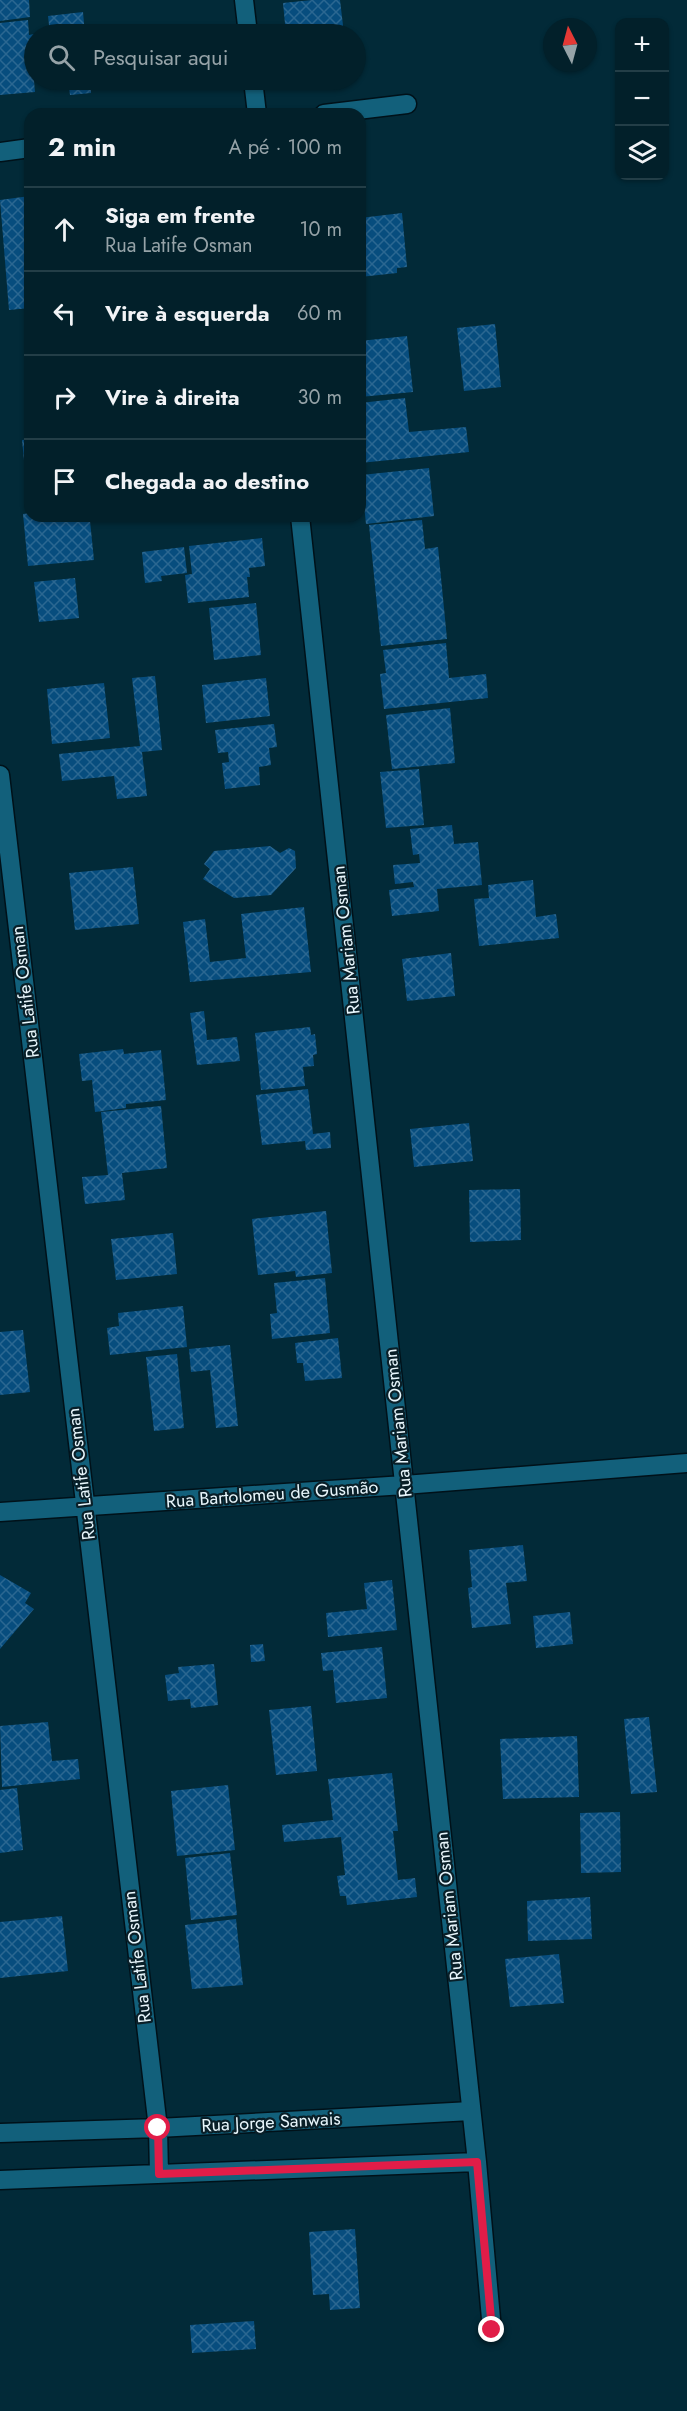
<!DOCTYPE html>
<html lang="pt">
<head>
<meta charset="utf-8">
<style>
	body { margin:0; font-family:Jost,sans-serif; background:#102d36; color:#f1f3f6 }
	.controls { position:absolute; right:18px; top:18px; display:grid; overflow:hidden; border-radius:12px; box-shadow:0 2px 4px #0004 }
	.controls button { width:54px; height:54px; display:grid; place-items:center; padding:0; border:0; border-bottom:2px solid #233e47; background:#02202a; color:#f1f3f6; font:30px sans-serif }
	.compass { position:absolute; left:543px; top:18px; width:54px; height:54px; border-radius:50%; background:#02202a; box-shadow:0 2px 4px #0004; rotate:354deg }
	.stop { position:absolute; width:18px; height:18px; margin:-14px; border:4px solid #e11d48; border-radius:50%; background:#fff }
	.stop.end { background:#e11d48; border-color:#fff; box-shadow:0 2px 6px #0008 }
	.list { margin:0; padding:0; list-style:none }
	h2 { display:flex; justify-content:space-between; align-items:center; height:78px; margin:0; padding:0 24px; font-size:26px }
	h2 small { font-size:20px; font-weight:400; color:#96a3a8 }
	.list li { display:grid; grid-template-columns:39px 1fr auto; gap:18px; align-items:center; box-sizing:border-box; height:84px; padding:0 24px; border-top:2px solid #233e47 }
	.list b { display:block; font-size:22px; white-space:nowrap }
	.list p { margin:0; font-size:20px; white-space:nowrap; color:#96a3a8 }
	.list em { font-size:20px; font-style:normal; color:#96a3a8 }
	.icon { flex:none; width:33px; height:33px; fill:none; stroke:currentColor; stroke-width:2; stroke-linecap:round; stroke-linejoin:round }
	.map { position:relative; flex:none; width:687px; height:2411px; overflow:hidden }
	.search { position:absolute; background:#02202a; box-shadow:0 2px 4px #0004; left:24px; top:24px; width:342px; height:66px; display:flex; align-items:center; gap:15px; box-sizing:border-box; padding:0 21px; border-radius:33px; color:#96a3a8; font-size:22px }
	.panel { position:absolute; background:#02202a; box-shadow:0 2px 4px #0004; left:24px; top:108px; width:342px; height:414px; border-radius:18px }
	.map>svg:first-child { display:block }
	.building { fill:url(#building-cross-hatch) }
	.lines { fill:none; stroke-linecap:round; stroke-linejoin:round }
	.street-casing { stroke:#001119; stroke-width:21 }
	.street { stroke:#12607b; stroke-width:18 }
	.route { stroke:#e11d48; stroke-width:8 }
	.labels { text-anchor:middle; stroke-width:4.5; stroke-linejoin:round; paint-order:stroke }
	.street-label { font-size:18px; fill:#e8f6fc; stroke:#091f28 }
</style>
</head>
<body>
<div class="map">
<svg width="687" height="2411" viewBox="0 0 687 2411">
	<defs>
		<pattern id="building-cross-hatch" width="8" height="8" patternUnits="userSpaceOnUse" patternTransform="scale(1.5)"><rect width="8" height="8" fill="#074d7e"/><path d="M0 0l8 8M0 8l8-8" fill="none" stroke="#2b6791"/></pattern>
	</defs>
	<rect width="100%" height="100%" fill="#022a38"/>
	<path class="building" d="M 0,0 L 29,0 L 30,17 L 0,21 Z
		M 312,0 L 340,0 L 344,34 L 286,34 L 283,3 Z
		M 83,12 L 85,34 L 50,34 L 48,16 Z
		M 28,20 L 29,35 L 34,34 L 34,57 L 32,58 L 35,92 L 0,95 L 0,23 Z
		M 68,80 L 90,80 L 91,93 L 70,95 Z
		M 30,196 L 30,308 L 9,310 L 0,200 Z
		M 402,213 L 407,267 L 397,268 L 397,273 L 360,277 L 360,218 Z
		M 495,324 L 501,387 L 464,391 L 457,328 Z
		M 407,336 L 413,392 L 360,397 L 360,341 Z
		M 405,398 L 409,432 L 466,427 L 469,452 L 360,463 L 360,403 Z
		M 30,439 L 30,501 L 28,501 L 22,440 Z
		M 429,468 L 434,516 L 366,524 L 361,475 Z
		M 30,513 L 30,516 L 119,518 L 90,521 L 94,560 L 28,566 L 23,514 Z
		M 422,520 L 425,549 L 438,547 L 447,639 L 381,646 L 369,525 Z
		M 262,538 L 265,566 L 249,568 L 250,577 L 247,577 L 249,597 L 188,603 L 185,575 L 192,574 L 189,546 Z
		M 184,547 L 187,573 L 161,576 L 162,581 L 145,583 L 142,552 Z
		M 75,578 L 79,618 L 39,622 L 34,582 Z
		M 256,603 L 261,655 L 214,660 L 209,608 Z
		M 446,643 L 449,678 L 486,674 L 488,698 L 384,709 L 380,674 L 386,673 L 383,650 Z
		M 155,676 L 162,750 L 142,752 L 147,796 L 117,799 L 114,776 L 62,781 L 59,754 L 140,746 L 132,678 Z
		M 266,678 L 270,716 L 206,723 L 202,685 Z
		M 104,683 L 110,738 L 52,744 L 47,689 Z
		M 450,708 L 455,763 L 392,769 L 386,715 Z
		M 274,724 L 277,747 L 269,748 L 271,765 L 259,767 L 260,785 L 225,789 L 222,763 L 229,762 L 228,752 L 218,753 L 215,730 Z
		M 419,769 L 424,825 L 386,828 L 380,772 Z
		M 452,825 L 454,844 L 478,842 L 482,885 L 437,889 L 439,911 L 392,916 L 389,890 L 414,887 L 413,882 L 395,884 L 393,865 L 420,863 L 419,854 L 413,855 L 410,829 Z
		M 270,846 L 280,853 L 289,848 L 295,851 L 296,868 L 271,895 L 234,898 L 203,879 L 210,869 L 204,864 L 214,851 Z
		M 133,867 L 139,924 L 75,930 L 69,873 Z
		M 533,880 L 536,917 L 556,914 L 559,938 L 479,946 L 474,899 L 489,898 L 488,885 Z
		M 304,907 L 311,972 L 190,982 L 183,922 L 205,919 L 210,962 L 246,958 L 241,914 Z
		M 451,953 L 455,996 L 407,1001 L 402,959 Z
		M 204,1011 L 207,1040 L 237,1037 L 240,1061 L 197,1065 L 190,1013 Z
		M 310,1027 L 311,1035 L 315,1034 L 317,1054 L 313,1055 L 314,1066 L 303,1067 L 305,1086 L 261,1090 L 255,1033 Z
		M 123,1049 L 124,1054 L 161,1050 L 166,1100 L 126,1104 L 126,1108 L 95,1112 L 92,1080 L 82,1081 L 79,1054 Z
		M 308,1089 L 313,1134 L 330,1132 L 331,1148 L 306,1150 L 305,1141 L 262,1145 L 256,1095 Z
		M 161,1106 L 167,1168 L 122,1173 L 125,1200 L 85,1204 L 82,1177 L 108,1175 L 101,1112 Z
		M 469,1123 L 473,1161 L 414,1167 L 410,1129 Z
		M 520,1189 L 521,1240 L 470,1242 L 469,1190 Z
		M 326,1211 L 332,1273 L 296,1277 L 295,1271 L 258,1275 L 252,1219 Z
		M 173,1233 L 177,1274 L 116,1280 L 111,1239 Z
		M 325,1278 L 330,1333 L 272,1339 L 270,1314 L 277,1313 L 274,1283 Z
		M 183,1306 L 187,1347 L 110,1355 L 107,1328 L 119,1326 L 118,1313 Z
		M 23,1330 L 30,1392 L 0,1395 L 0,1332 Z
		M 338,1338 L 342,1378 L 305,1381 L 303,1363 L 297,1363 L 295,1343 Z
		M 230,1345 L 238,1426 L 216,1428 L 210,1370 L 191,1372 L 189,1349 Z
		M 177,1354 L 184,1428 L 154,1431 L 146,1357 Z
		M 523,1545 L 527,1581 L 506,1583 L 511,1624 L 472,1628 L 468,1588 L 472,1587 L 469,1550 Z
		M 0,1575 L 31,1593 L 25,1603 L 34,1609 L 0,1649 Z
		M 392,1580 L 397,1630 L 328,1637 L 326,1613 L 367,1609 L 364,1583 Z
		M 570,1612 L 573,1644 L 536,1648 L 533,1616 Z
		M 263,1644 L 265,1661 L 251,1662 L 250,1645 Z
		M 382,1647 L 387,1698 L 336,1703 L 333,1670 L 323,1671 L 321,1653 Z
		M 214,1664 L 218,1705 L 191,1708 L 190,1699 L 168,1701 L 165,1675 L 179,1673 L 178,1667 Z
		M 311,1706 L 317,1771 L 276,1775 L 269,1710 Z
		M 649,1717 L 657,1792 L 631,1794 L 624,1719 Z
		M 48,1722 L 52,1761 L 78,1759 L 80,1779 L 2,1787 L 0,1726 Z
		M 577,1736 L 579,1797 L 503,1799 L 500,1739 Z
		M 392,1773 L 398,1831 L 393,1831 L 398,1880 L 415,1878 L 417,1897 L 347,1905 L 346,1896 L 340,1896 L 337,1876 L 345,1875 L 341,1837 L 284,1842 L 282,1825 L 333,1820 L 328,1779 Z
		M 228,1785 L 235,1850 L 177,1856 L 171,1791 Z
		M 17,1788 L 23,1850 L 0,1853 L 0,1790 Z
		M 620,1812 L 621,1872 L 581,1873 L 580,1813 Z
		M 230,1853 L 237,1915 L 191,1920 L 185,1858 Z
		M 590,1897 L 592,1939 L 528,1941 L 527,1901 Z
		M 62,1916 L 68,1971 L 0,1978 L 0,1922 Z
		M 236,1919 L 243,1985 L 192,1989 L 185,1925 Z
		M 559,1954 L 564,2003 L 510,2007 L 505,1959 Z
		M 355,2229 L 360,2308 L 330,2310 L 329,2294 L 313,2295 L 309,2232 Z
		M 254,2321 L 256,2349 L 192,2353 L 190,2325 Z"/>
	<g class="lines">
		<defs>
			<path id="street" d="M 244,0 L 248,34
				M 253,80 L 257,114
				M 324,114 L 407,104
				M 0,152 L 30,148
				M 300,516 L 477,2162 L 492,2330
				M 0,775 L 158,2128 L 159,2174
				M 0,1512 L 404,1485 L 687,1463
				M 0,2133 L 158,2128 L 471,2111
				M 0,2180 L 477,2162"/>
		</defs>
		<use href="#street" class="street-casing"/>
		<use href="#street" class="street"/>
	</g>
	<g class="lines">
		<path class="route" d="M 158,2128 L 159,2174 L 477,2162 L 492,2330"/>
	</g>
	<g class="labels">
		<g class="street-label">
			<text transform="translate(346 940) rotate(-96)" y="6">Rua Mariam Osman</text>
			<text transform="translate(25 992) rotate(-97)" y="6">Rua Latife Osman</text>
			<text transform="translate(398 1423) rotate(-96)" y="6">Rua Mariam Osman</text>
			<text transform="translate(81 1474) rotate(-97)" y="6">Rua Latife Osman</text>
			<text transform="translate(272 1494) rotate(-4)" y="6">Rua Bartolomeu de Gusmão</text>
			<text transform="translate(449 1906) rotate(-96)" y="6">Rua Mariam Osman</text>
			<text transform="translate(137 1957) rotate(-97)" y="6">Rua Latife Osman</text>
			<text transform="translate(271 2122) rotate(-3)" y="6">Rua Jorge Sanwais</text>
		</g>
	</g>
</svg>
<div class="controls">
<button>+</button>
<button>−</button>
<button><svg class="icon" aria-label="layers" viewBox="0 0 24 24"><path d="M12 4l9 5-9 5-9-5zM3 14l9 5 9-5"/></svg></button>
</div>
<svg class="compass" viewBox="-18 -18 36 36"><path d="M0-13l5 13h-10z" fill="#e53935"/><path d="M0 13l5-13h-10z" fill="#96a3a8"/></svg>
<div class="stop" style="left:158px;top:2128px"></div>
<div class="stop end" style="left:492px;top:2330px"></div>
<div class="search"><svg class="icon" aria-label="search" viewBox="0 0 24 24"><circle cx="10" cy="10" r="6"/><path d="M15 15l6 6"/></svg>Pesquisar aqui</div>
<section class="panel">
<h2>2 min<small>A pé · 100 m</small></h2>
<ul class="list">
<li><svg class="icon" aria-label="ahead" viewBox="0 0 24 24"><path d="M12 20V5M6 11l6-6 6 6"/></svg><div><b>Siga em frente</b><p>Rua Latife Osman</p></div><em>10 m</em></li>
<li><svg class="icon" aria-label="left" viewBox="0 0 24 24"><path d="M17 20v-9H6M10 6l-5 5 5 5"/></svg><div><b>Vire à esquerda</b></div><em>60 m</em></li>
<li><svg class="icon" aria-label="right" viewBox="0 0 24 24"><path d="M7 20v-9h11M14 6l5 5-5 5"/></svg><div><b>Vire à direita</b></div><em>30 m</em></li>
<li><svg class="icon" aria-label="arrive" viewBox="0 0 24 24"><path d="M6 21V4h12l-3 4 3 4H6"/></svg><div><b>Chegada ao destino</b></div></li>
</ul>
</section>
</div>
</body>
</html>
